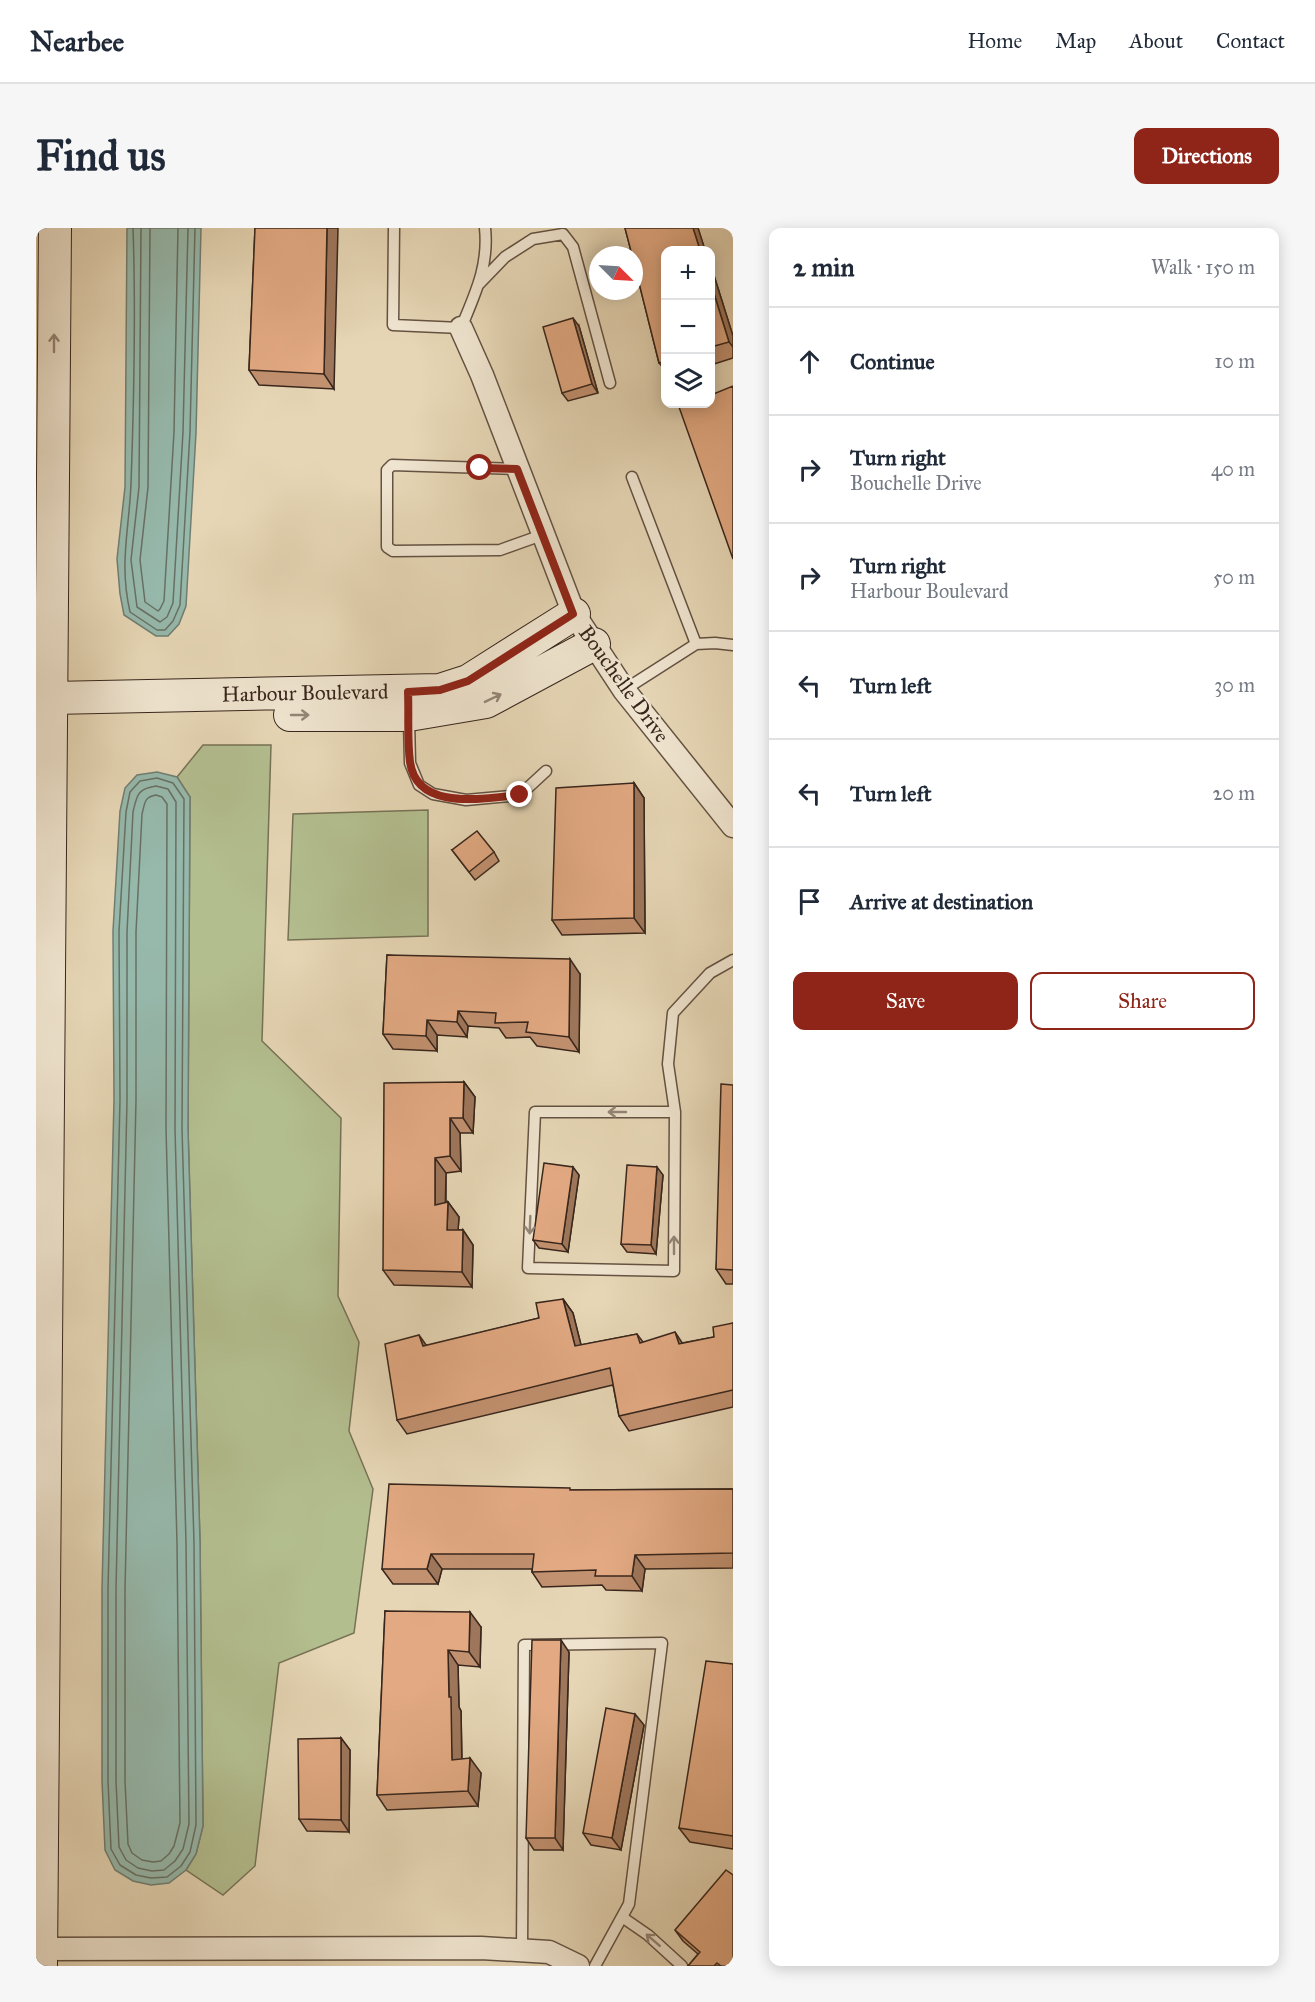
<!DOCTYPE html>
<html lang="en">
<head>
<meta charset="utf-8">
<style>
	body { margin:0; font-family:"IM FELL Great Primer",serif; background:#f6f6f7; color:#1f2937 }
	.controls { position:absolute; right:18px; top:18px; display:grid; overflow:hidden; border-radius:12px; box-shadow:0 3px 15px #0003 }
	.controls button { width:54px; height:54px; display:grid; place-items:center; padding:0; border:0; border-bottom:2px solid #e0e1e3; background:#fff; color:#1f2937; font:30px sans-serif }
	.compass { position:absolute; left:553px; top:18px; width:54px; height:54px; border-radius:50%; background:#fff; box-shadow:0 3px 15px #0003; rotate:114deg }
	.stop { position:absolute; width:18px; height:18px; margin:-14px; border:4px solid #8f2418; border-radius:50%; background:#fff }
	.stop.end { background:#8f2418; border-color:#fff; box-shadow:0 2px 6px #0008 }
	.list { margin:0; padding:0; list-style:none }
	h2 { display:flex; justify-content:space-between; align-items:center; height:78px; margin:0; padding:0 24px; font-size:26px }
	h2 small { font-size:20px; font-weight:400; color:#747a83 }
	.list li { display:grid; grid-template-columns:39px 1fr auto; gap:18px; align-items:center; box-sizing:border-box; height:108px; padding:0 24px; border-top:2px solid #e0e1e3 }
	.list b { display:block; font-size:22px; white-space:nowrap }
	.list p { margin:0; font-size:20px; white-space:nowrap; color:#747a83 }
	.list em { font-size:20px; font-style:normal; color:#747a83 }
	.actions { display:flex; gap:12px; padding:18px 24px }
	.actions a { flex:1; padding:14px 0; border:2px solid #8f2418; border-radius:12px; text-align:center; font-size:21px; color:#8f2418 }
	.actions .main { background:#8f2418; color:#fff }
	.icon { flex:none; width:33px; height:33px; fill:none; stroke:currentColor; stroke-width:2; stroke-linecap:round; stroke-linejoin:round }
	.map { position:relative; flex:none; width:697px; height:1738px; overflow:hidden; border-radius:12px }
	header { display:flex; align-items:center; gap:36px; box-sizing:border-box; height:84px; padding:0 30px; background:#fff; border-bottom:2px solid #e0e1e3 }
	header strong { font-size:28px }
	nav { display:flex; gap:33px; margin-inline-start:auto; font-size:21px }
	.intro { display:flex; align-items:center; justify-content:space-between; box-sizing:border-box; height:144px; padding:0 36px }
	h1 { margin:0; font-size:42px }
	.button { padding:15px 27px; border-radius:12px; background:#8f2418; color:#fff; font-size:21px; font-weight:700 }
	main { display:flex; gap:36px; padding:0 36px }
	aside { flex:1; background:#fff; border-radius:12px; box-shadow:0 3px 15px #0003 }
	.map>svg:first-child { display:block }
	.green { fill:#b3be8f; stroke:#767256; stroke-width:1.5 }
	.water { fill:#96b9ac; stroke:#707e72; stroke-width:1.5 }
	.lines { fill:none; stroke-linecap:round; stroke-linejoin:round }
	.shore { stroke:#677064; stroke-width:1.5 }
	.lane-casing { stroke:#645242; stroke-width:13 }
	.street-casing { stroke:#645242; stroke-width:25 }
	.secondary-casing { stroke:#38261c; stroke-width:34 }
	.lane { stroke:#efe4cf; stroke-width:10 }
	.street { stroke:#efe4cf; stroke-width:22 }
	.secondary { stroke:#efe4cf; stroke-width:32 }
	.wall { fill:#c29170; stroke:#38261c; stroke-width:1.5 }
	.shaded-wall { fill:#9e765b; stroke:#38261c; stroke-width:1.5 }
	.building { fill:#e2a982; stroke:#38261c; stroke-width:1.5 }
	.oneway { stroke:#948576 }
	.route { stroke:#8f2418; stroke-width:8 }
	.labels { text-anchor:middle; stroke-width:5; stroke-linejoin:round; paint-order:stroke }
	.street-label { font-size:21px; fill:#38261c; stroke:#efe4cf }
</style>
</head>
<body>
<header>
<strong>Nearbee</strong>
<nav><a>Home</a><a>Map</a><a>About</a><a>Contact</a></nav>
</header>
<div class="intro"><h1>Find us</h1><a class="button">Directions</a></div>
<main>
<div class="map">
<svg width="697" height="1738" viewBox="0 0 697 1738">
	<rect width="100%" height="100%" fill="#e6d6b5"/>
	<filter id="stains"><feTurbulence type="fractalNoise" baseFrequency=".00333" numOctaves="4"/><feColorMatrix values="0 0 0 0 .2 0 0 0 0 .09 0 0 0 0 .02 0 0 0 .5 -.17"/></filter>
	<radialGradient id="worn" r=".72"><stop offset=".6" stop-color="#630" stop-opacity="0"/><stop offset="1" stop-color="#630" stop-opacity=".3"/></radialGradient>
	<path class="green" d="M 167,517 L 235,517 L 226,813 L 305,890 L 302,1068 L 323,1114 L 313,1203 L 337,1261 L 318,1405 L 243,1435 L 219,1638 L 187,1667 L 150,1642 L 160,1626 L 167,1598 L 164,1314 L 152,901 L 154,569 L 141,549 Z
		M 392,582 L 392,708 L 252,712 L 257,586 Z"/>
	<path class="water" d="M 91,0 L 165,0 L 160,205 L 150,378 L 143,396 L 132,408 L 120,408 L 88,387 L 84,366 L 81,331 L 89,259 Z
		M 121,544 L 141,549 L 154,569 L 152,901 L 164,1314 L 167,1598 L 160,1626 L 150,1642 L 133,1655 L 115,1657 L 97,1653 L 79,1642 L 69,1622 L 66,1553 L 66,1361 L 78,872 L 77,703 L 84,583 L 89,560 L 101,547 Z"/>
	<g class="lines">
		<path class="shore" d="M 97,0 C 100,85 98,171 95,256 C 93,303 83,336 94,384 L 121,402 L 129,402 L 137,393 L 144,377 L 154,204 L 159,0
			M 105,0 L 103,259 L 95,332 L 101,379 L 124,394 L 131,389 L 137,375 L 147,204 L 152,0
			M 114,0 L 112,259 L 104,332 L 109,374 L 122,383 L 124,381 L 128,373 L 138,204 L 142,0
			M 121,550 L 137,555 L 148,571 L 146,901 L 158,1315 L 160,1597 L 154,1624 L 145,1638 L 131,1649 L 115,1650 L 100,1647 L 84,1637 L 75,1621 L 72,1553 L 72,1361 L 84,872 L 83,703 L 90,584 L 94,564 L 104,553 Z
			M 120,558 L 132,561 L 140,574 L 139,901 L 150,1315 L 153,1596 L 147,1621 L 139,1633 L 128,1642 L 116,1643 L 102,1640 L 90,1632 L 83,1619 L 80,1553 L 80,1361 L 91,872 L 91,704 L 97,584 C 101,567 101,561 120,558 Z
			M 120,567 L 126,569 L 131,576 L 130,901 L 141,1315 L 144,1595 L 138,1618 L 133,1626 L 125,1633 L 117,1634 L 106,1632 L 96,1625 L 92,1616 L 89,1553 L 89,1361 L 100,872 L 100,704 L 106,586 C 109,575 108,569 120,567 Z"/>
		<defs>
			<path id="lane" d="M 358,0 L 357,97 L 425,100 C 439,66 453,38 449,0
				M 443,56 L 469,29 L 497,11 L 527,6 L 537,19 L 574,155
				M 481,241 L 356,237 L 351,242 L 351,319 L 357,323 L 464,322 L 506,307
				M 660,416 L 679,415 L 697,417
				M 588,462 L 660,416 L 596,249
				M 373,491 L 374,535 L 383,557 L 397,566 L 430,572 L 484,567 L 510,543
				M 639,884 L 499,884 L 492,1040 L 638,1043 L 639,884 L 632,836 L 637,785 L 674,745 L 697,732
				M 586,1689 L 612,1707 L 646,1738
				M 486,1722 L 488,1417 L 626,1415 L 593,1676 L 559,1738"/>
			<path id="street" d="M 425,100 L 446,147 L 538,386 L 588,462 L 697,598
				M 5,1721 L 445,1720 L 513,1724 L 542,1738"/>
			<path id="secondary" d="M 254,487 L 373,487 L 450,474 L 558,416
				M 7,488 L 16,470 L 404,462 L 432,453 L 538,386
				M 5,1738 L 19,0"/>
		</defs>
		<use href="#lane" class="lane-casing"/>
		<use href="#street" class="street-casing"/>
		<use href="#secondary" class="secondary-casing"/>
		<use href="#lane" class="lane"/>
		<use href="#street" class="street"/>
		<use href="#secondary" class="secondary"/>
	</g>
	<path class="wall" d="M 219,0 L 298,161 L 223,157 L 213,142 Z
		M 589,0 L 662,0 L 669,22 L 630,22 L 630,143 L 623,135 L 598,35 L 598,27 L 596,27 Z
		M 675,38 L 697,108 L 697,130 L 675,137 Z
		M 543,98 L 562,165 L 532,173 L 526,165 Z
		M 598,555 L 608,570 L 609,705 L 526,707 L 516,692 Z
		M 416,622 L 458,624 L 463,633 L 439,652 Z
		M 351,727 L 544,746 L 543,824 L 501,818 L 494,809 L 470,810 L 463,800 L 432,798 L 431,809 L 401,807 L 401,823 L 357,821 L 347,806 Z
		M 428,854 L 439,869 L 437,905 L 424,905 L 425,943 L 410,945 L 410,975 L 412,974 L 423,989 L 422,1002 L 427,1002 L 437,1017 L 436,1059 L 358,1057 L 347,1042 Z
		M 697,857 L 697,1056 L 690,1056 L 680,1041 Z
		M 543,947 L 532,1024 L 503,1020 L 497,1012 Z
		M 627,947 L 620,1026 L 591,1024 L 585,1016 Z
		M 527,1071 L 537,1085 L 545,1117 L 601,1106 L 607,1114 L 646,1115 L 678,1109 L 697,1095 L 697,1179 L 593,1203 L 583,1188 L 577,1157 L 371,1206 L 361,1192 L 390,1118 L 503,1090 Z
		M 697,1261 L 697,1340 L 609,1341 L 606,1363 L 570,1362 L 566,1357 L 506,1359 L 496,1344 L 496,1341 L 406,1341 L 402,1356 L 357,1356 L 346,1341 L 536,1262 Z
		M 349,1383 L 445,1399 L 444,1439 L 422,1437 L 423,1479 L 425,1483 L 426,1531 L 445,1545 L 442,1578 L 351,1582 L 341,1567 Z
		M 533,1424 L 527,1622 L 498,1622 L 490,1610 Z
		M 697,1436 L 697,1621 L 654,1614 L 643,1600 Z
		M 608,1497 L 585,1622 L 555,1617 L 547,1605 Z
		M 305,1510 L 314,1522 L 313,1604 L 271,1603 L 263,1591 Z
		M 639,1702 L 697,1738 L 652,1738 L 662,1726 L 647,1713 Z"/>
	<path class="shaded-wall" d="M 291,0 L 302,0 L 298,161 L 288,146 Z
		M 657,0 L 662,0 L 669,22 L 664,22 Z
		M 675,38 L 697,108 L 697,119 L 693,114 L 675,56 Z
		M 537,90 L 543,98 L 562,165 L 556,156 Z
		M 598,555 L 608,570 L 609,705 L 598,690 Z
		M 534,731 L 544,746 L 543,824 L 533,809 Z
		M 422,783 L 432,798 L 431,809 L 421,794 Z
		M 391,792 L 401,807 L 401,823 L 390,808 Z
		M 428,854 L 439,869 L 437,905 L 427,890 Z
		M 414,890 L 424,905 L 425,943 L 414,928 Z
		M 399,930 L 410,945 L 409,991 L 399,977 Z
		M 537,939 L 543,947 L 532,1024 L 526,1016 Z
		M 621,939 L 627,947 L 620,1026 L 615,1017 Z
		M 412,974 L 423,989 L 421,1017 L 411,1002 Z
		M 427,1002 L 437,1017 L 436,1059 L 426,1044 Z
		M 527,1071 L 537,1085 L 549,1133 L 539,1118 Z
		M 639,1104 L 649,1119 L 643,1116 Z
		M 383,1107 L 393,1121 L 387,1118 Z
		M 395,1326 L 406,1341 L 402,1356 L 391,1341 Z
		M 599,1327 L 609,1341 L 606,1363 L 596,1348 Z
		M 434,1384 L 445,1399 L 444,1439 L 433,1424 Z
		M 525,1412 L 533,1424 L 527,1622 L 519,1610 Z
		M 412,1422 L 422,1437 L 423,1479 L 425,1483 L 426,1546 L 416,1532 L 413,1469 Z
		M 599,1486 L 608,1497 L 585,1622 L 576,1610 Z
		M 305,1510 L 314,1522 L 313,1604 L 305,1592 Z
		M 434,1530 L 445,1545 L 442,1578 L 432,1563 Z"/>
	<path class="building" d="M 219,0 L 291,0 L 288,146 L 213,142 Z
		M 589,0 L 657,0 L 664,22 L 630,22 L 630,133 L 623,135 L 598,35 L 598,27 L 596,27 Z
		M 675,56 L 693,114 L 675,119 Z
		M 537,90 L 556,156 L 526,165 L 507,99 Z
		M 697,158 L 697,331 L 643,179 L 652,176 L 675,176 L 675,167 Z
		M 598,555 L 598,690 L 516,692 L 520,560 Z
		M 441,603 L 458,624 L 433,644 L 416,622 Z
		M 351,727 L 534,731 L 533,809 L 490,804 L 492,794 L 459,795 L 460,785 L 422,783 L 421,794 L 391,792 L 390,808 L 347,806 Z
		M 428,854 L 427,890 L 414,890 L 414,928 L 399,930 L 399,977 L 412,974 L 411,1002 L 427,1002 L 426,1044 L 347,1042 L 348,855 Z
		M 685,856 L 697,857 L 697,1042 L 680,1041 Z
		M 508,935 L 537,939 L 526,1016 L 497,1012 Z
		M 591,937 L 621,939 L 615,1017 L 585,1016 Z
		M 527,1071 L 539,1118 L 601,1106 L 604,1115 L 639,1104 L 643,1116 L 678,1109 L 677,1099 L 697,1095 L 697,1162 L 583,1188 L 574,1140 L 361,1192 L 349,1116 L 383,1107 L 387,1118 L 503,1090 L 500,1075 Z
		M 353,1256 L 534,1260 L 534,1262 L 697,1261 L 697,1325 L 599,1327 L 596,1348 L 559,1348 L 560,1342 L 496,1344 L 498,1326 L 395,1326 L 391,1341 L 346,1341 Z
		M 349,1383 L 434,1384 L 433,1424 L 412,1422 L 413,1469 L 415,1469 L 416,1532 L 434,1530 L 432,1563 L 341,1567 Z
		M 496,1412 L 525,1412 L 519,1610 L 490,1610 Z
		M 670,1433 L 697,1436 L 697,1608 L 643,1600 Z
		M 570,1480 L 599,1486 L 576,1610 L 547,1605 Z
		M 305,1510 L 305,1592 L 263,1591 L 262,1511 Z
		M 690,1642 L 697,1647 L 697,1738 L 685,1738 L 681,1735 L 678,1738 L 652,1738 L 664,1724 L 639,1702 Z"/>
	<defs><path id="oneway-shaft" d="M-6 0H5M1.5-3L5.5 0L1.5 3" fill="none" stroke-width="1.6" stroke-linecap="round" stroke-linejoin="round" transform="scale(1.5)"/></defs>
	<g class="oneway">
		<use href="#oneway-shaft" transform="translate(18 115) rotate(-90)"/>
		<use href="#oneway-shaft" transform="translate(457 470) rotate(-26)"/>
		<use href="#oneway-shaft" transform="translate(264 487)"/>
		<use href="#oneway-shaft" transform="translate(581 884) rotate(180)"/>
		<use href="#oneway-shaft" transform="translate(494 997) rotate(92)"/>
		<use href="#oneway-shaft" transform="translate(638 1017) rotate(-90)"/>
		<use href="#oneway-shaft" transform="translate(617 1712) rotate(-139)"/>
	</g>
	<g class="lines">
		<path class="route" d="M 444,240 L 481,241 L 537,386 L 432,453 L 404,462 L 372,464 C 373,487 371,511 374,534 C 381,584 448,570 484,567"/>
	</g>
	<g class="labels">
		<g class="street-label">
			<text transform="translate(588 456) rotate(54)" y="7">Bouchelle Drive</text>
			<text transform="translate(269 465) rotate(-1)" y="7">Harbour Boulevard</text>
		</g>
	</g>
	<rect width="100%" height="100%" filter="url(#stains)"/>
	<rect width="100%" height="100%" fill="url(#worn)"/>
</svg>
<div class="controls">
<button>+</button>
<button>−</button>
<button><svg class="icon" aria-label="layers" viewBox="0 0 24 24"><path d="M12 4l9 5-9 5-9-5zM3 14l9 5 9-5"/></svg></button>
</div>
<svg class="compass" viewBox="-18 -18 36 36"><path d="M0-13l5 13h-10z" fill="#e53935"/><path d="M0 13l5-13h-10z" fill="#747a83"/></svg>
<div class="stop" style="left:444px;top:240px"></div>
<div class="stop end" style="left:484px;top:567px"></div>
</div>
<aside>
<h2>2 min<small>Walk · 150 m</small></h2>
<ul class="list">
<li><svg class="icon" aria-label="ahead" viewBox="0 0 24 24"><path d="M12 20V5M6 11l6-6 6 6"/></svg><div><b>Continue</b></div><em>10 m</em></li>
<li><svg class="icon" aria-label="right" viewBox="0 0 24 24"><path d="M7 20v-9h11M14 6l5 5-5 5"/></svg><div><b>Turn right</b><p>Bouchelle Drive</p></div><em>40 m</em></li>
<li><svg class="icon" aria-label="right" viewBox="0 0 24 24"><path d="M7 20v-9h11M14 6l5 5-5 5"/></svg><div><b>Turn right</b><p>Harbour Boulevard</p></div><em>50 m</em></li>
<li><svg class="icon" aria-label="left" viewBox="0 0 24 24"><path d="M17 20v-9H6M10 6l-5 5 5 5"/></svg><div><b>Turn left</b></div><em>30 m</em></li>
<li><svg class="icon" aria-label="left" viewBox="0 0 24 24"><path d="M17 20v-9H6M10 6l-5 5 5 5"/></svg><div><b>Turn left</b></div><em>20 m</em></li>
<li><svg class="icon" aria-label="arrive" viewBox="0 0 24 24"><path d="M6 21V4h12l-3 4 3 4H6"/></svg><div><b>Arrive at destination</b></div></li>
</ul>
<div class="actions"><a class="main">Save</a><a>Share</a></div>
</aside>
</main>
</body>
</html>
